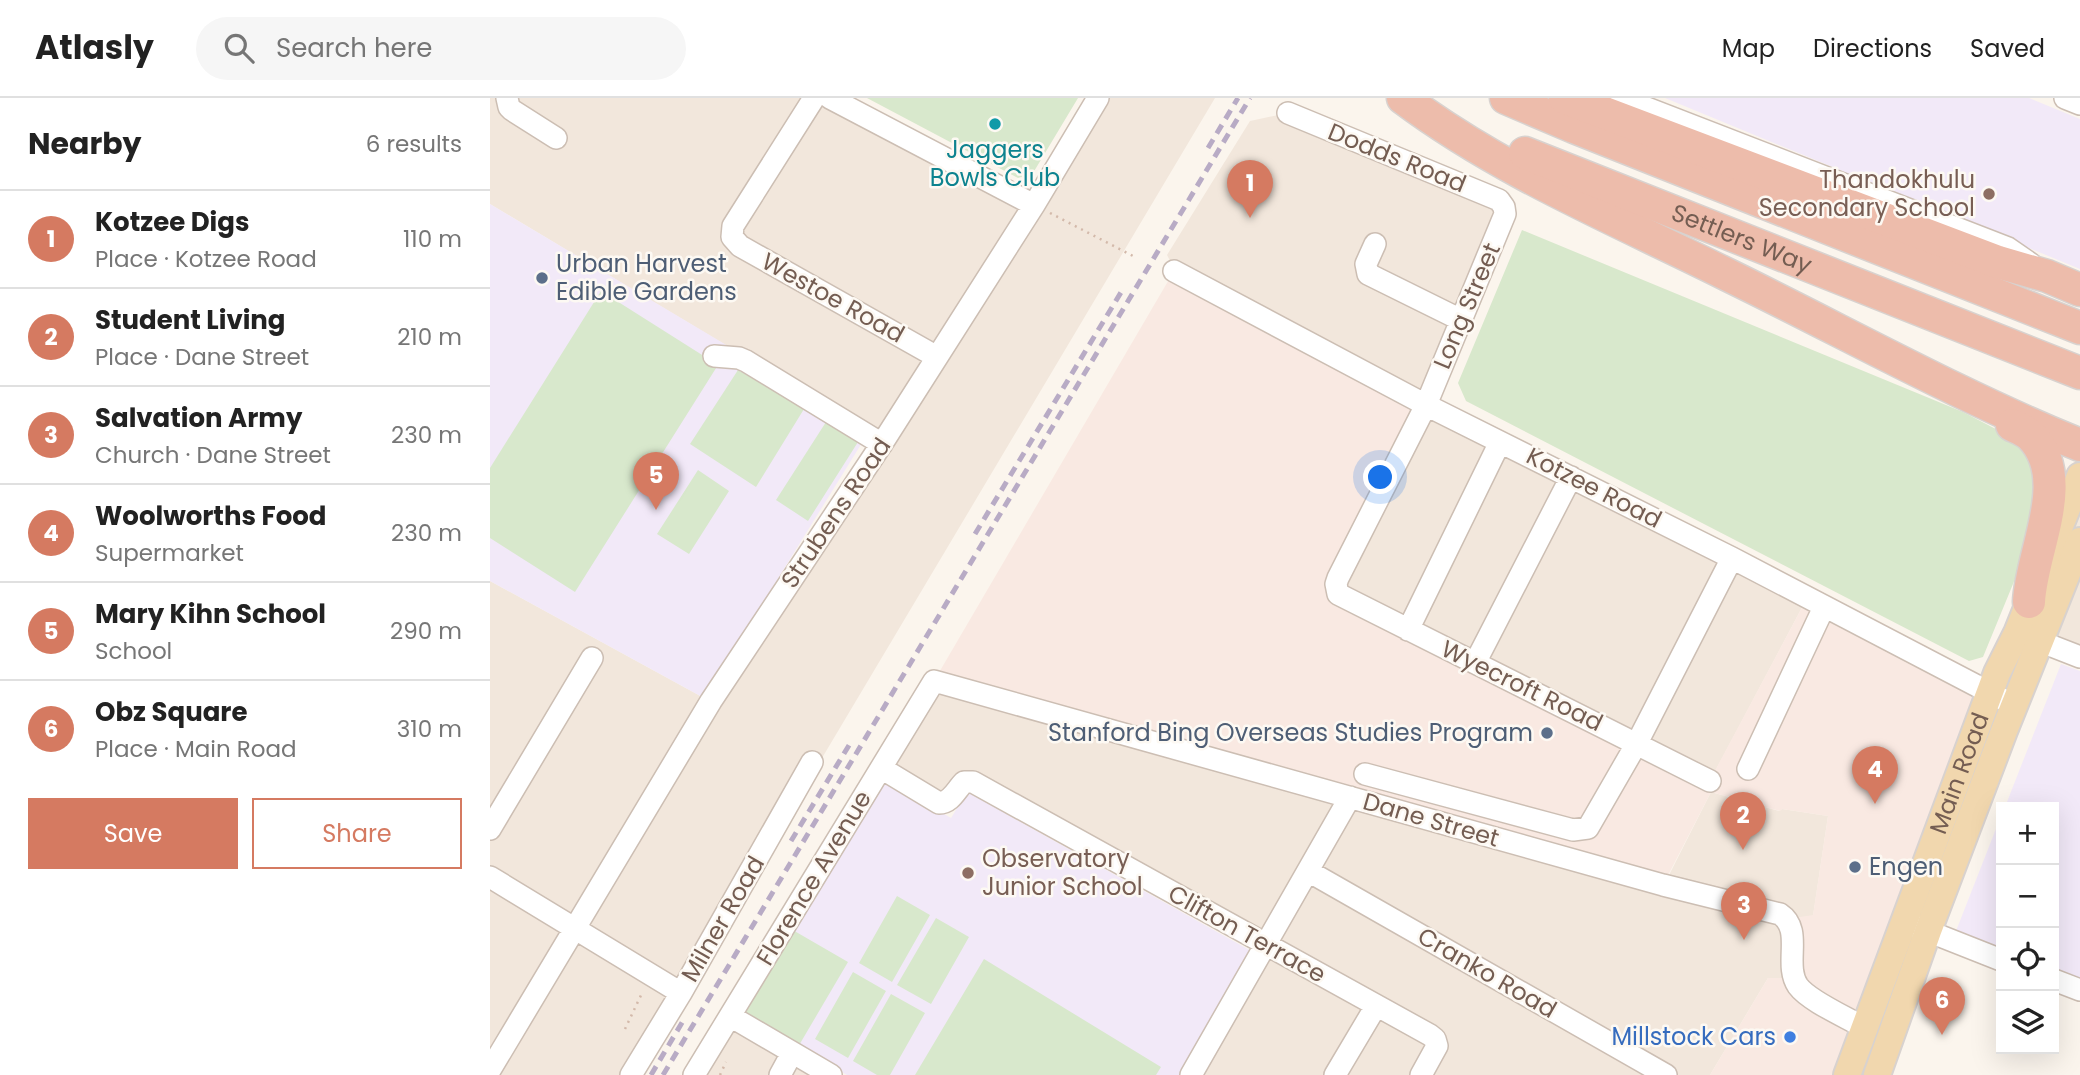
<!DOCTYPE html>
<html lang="en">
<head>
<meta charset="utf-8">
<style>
	body { margin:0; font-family:Poppins,sans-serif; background:#f6f6f6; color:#222 }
	.controls { position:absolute; right:21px; bottom:21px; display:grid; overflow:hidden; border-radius:0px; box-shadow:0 7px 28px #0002 }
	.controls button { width:63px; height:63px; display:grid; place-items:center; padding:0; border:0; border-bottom:2px solid #e0e0e0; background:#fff; color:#222; font:35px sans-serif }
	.you { position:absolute; left:891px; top:380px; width:24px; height:24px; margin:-18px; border:5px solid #fff; border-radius:50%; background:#1a73e8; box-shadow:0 0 0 10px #1a73e833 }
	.badge { display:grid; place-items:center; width:46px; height:46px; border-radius:50%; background:#d57a61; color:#fff; font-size:23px; font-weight:700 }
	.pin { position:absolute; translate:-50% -58px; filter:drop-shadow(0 2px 4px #0008) }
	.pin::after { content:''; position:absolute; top:37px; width:24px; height:21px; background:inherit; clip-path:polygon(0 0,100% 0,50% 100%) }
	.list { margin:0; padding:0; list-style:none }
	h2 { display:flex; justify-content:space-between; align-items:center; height:91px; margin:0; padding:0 28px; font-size:30px }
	h2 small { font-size:23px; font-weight:400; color:#767676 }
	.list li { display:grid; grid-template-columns:46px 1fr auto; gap:21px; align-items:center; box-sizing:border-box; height:98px; padding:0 28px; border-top:2px solid #e0e0e0 }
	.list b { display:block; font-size:26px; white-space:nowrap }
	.list p { margin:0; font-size:23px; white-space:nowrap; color:#767676 }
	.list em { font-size:23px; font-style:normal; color:#767676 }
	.actions { display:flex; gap:14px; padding:21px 28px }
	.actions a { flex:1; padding:16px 0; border:2px solid #d57a61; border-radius:0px; text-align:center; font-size:24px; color:#d57a61 }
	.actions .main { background:#d57a61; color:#fff }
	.icon { flex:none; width:38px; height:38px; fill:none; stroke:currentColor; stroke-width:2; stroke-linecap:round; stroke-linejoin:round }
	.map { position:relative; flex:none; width:1590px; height:977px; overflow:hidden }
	header { display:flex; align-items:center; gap:42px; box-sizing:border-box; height:98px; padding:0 35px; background:#fff; border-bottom:2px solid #e0e0e0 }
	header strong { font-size:33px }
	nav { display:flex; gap:38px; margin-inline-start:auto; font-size:24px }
	.search { width:490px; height:63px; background:#f6f6f6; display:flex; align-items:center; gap:18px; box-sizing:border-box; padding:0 24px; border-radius:38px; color:#767676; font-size:26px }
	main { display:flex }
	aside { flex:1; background:#fff }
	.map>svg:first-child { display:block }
	.residential { fill:#f2e7dc }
	.commercial { fill:#f9e9e2 }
	.education { fill:#f2e9f8 }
	.green { fill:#d8e8cc }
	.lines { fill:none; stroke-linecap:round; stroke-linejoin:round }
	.minor-casing { stroke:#ccbeb3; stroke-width:24 }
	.major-casing { stroke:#d8d2cf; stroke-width:30 }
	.highway-casing { stroke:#d8d2cf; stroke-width:35 }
	.path { stroke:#d3b9aa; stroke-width:2.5; stroke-dasharray:2 5; stroke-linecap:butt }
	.minor { stroke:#fff; stroke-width:21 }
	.major { stroke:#f1d7ae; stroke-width:26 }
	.highway { stroke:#edbcab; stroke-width:32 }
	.rail { stroke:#b8abc5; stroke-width:5; stroke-dasharray:10 7; stroke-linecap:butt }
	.culture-dot { fill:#0f9aa8; stroke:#fdf9f3; stroke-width:2.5 }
	.education-dot { fill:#8d6e63; stroke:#fdf9f3; stroke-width:2.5 }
	.service-dot { fill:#5c6f8a; stroke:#fdf9f3; stroke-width:2.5 }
	.shop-dot { fill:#3f7fe0; stroke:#fdf9f3; stroke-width:2.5 }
	.labels { text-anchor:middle; stroke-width:5; stroke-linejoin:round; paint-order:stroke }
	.culture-label { font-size:24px; fill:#0d838f; stroke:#fdf9f3 }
	.street-label { font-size:24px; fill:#745d52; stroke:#fdf9f3 }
	.education-label { font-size:24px; fill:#785e54; stroke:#fdf9f3; text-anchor:end }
	.service-label { font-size:24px; fill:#4e5e75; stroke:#fdf9f3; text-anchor:start }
	.shop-label { font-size:24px; fill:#366cbe; stroke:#fdf9f3; text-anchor:end }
</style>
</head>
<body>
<header>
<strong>Atlasly</strong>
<div class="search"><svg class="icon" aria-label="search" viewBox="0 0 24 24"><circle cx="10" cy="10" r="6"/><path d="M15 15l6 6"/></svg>Search here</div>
<nav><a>Map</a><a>Directions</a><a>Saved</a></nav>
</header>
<main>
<aside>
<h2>Nearby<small>6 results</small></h2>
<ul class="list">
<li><span class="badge">1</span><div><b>Kotzee Digs</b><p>Place · Kotzee Road</p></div><em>110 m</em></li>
<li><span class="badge">2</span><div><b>Student Living</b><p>Place · Dane Street</p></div><em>210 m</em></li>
<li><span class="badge">3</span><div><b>Salvation Army</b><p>Church · Dane Street</p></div><em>230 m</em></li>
<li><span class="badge">4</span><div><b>Woolworths Food</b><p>Supermarket</p></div><em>230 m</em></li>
<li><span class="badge">5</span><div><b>Mary Kihn School</b><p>School</p></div><em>290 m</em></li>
<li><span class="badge">6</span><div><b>Obz Square</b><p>Place · Main Road</p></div><em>310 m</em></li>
</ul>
<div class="actions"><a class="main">Save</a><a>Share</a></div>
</aside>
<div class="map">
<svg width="1590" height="977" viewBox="0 0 1590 977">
	<rect width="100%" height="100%" fill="#fbf5ed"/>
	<path class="residential" d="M 0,0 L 350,0 L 544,107 L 608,0 L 725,0 L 332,660 L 322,664 L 141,977 L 0,977 L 0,483 L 214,600 L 394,342 L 0,106 Z
		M 798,15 L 1009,102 L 936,307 L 1317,500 L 1220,683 L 854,500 L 677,157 L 760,23 Z
		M 1590,378 L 1590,559 L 1531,523 Z
		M 438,590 L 1174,787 L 1221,694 L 1289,713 L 1292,711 L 1338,718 L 1323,818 L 1305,880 L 1278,880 L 1220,977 L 701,977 L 776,847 L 483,684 L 461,700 L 391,670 Z
		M 240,918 L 341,977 L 204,977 Z"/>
	<path class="commercial" d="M 684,173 L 936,307 L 846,486 L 1220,682 L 1317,500 L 1500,595 L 1357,977 L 1220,977 L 1278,880 L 1304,880 L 1297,821 L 1323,817 L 1338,718 L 1292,711 L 1290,713 L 1221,694 L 1173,787 L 444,583 Z"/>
	<path class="education" d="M 1175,0 L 1539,0 L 1590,21 L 1590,171 Z
		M 0,106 L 243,251 L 375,340 L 214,600 L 0,483 Z
		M 1571,566 L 1590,573 L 1590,883 L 1564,872 L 1564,709 L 1515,709 Z
		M 391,679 L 461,720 L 477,694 L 763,854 L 692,977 L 357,977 L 251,915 Z
		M 1511,718 L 1511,851 L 1466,833 Z"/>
	<path class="green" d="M 377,0 L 588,0 L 543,75 L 528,80 Z
		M 1032,132 L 1473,314 L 1527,342 L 1549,377 L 1537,446 L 1523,486 L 1493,559 L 1479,563 L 976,303 L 968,285 Z
		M 111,193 L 228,267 L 85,494 L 0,440 L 0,370 Z
		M 248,272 L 314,311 L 266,389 L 200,346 Z
		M 336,324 L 368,344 L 318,423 L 286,402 Z
		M 208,372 L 239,393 L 199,456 L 167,436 Z
		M 407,798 L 440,817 L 402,884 L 369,865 Z
		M 446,820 L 479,839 L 441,906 L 407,887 Z
		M 301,831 L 358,864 L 308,949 L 251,915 Z
		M 494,861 L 671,969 L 666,977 L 425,977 Z
		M 363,874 L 396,893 L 358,960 L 325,941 Z
		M 401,896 L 435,915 L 400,977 L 387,977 L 363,963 Z"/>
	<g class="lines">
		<defs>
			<path id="minor" d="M 17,0 L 19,9 L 22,12 L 66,40
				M 324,0 L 243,128 L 242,139 L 250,148 L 447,259
				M 340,0 L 544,107
				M 1131,0 L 1518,150 L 1541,166
				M 1575,0 L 1590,6
				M 798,15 L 1009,102 L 1014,109 L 1015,116 L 936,307 L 848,480 L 846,486 L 848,496 L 1220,683
				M 885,146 L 876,166 L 878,176 L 971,222
				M 684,173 L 936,307 L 1242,460 L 1512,601
				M 224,258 L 249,260 L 256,263 L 392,346
				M 918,532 L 1010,344
				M 1536,538 L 1590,559
				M 985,565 L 1081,379
				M 391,670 L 449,705 C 461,705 466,692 474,684 L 483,684 L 940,937 L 945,941 L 947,948 L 931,977
				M 1258,671 L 1334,509
				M 875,676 L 1083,732 L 1098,730 L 1147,645 L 1242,460
				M 0,731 L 102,560
				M 818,773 L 1176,977
				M 0,779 L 191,895
				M 1425,828 L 1511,862
				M 1564,882 L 1590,892
				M 240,918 L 341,977
				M 0,972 L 221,603 L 395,341 L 544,107 L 608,0
				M 141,977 L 191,895 L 322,664
				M 204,977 L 444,583 L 1173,787 L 1290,816 C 1314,832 1293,866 1308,888 C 1319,903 1356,919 1373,929
				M 290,977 L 302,955
				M 701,977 L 860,699
				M 845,977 L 886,908"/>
			<g id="major">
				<path id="s1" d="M 1357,977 L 1507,575 L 1527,535 L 1590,378"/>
				<path d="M 1387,977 L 1438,833 L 1514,633 L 1590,443"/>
			</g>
			<g id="highway">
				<path d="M 913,0 C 1012,74 1128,122 1238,177 C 1355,234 1469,298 1590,347"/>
				<path d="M 1016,0 L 1084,29 L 1590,230"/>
				<path d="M 1075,0 L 1508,164 L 1557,178 L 1590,192"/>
				<path id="s2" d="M 1035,55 L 1590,275"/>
				<path d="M 1522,327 C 1528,330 1536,333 1541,338 C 1583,381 1541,453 1539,504"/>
			</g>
		</defs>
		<use href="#minor" class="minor-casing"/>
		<use href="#major" class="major-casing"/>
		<use href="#highway" class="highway-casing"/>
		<path class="path" d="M 560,115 L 645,159
			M 135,931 L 153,893
			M 230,977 L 236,964"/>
		<use href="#minor" class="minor"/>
		<use href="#major" class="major"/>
		<use href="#highway" class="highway"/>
		<path class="rail" d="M 718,50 L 748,0
			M 485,436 L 633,191
			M 301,743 L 361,644
			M 161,977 L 193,923
			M 173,977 L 760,0"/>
	</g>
	<circle class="culture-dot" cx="505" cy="26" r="7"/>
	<g class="education-dot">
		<circle cx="1499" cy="96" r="7"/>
		<circle cx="478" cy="775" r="7"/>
	</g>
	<g class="service-dot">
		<circle cx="52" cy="180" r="7"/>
		<circle cx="1057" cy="635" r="7"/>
		<circle cx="1365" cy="769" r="7"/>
	</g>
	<circle class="shop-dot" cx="1300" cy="939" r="7"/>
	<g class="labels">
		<g class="culture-label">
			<text x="505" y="60">Jaggers<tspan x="505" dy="28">Bowls Club</tspan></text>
		</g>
		<g class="street-label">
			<text transform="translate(907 60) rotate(22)" y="8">Dodds Road</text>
			<text dy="8" stroke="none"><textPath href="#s2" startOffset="233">Settlers Way</textPath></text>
			<text transform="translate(343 200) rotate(29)" y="8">Westoe Road</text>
			<text transform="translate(977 208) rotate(-67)" y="8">Long Street</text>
			<text transform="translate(1104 390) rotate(27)" y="8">Kotzee Road</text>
			<text transform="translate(346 415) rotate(-56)" y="8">Strubens Road</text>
			<text transform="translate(1032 588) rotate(26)" y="8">Wyecroft Road</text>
			<text dy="8" stroke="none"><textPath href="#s1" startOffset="322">Main Road</textPath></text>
			<text transform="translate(941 722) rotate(16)" y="8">Dane Street</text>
			<text transform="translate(324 780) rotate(-59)" y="8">Florence Avenue</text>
			<text transform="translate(233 821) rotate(-60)" y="8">Milner Road</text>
			<text transform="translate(757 836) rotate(29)" y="8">Clifton Terrace</text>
			<text transform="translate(997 875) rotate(30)" y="8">Cranko Road</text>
		</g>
		<g class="education-label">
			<text x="1485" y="90">Thandokhulu<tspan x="1485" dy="28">Secondary School</tspan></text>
			<text x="492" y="769" text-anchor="start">Observatory<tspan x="492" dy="28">Junior School</tspan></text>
		</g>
		<g class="service-label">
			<text x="66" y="174">Urban Harvest<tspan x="66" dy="28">Edible Gardens</tspan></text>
			<text x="1043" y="643" text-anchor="end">Stanford Bing Overseas Studies Program</text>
			<text x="1379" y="777">Engen</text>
		</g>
		<g class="shop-label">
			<text x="1286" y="947">Millstock Cars</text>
		</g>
	</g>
</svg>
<div class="controls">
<button>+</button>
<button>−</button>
<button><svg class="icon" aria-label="locate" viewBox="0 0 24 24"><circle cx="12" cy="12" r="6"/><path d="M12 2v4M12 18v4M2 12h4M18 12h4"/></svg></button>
<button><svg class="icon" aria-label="layers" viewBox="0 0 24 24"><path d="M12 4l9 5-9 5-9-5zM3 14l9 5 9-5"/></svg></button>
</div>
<div class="you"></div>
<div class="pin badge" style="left:760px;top:120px">1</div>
<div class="pin badge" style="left:1253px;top:752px">2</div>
<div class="pin badge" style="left:1254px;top:842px">3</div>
<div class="pin badge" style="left:1385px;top:706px">4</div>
<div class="pin badge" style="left:166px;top:412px">5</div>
<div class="pin badge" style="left:1452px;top:937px">6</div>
</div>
</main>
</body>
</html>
